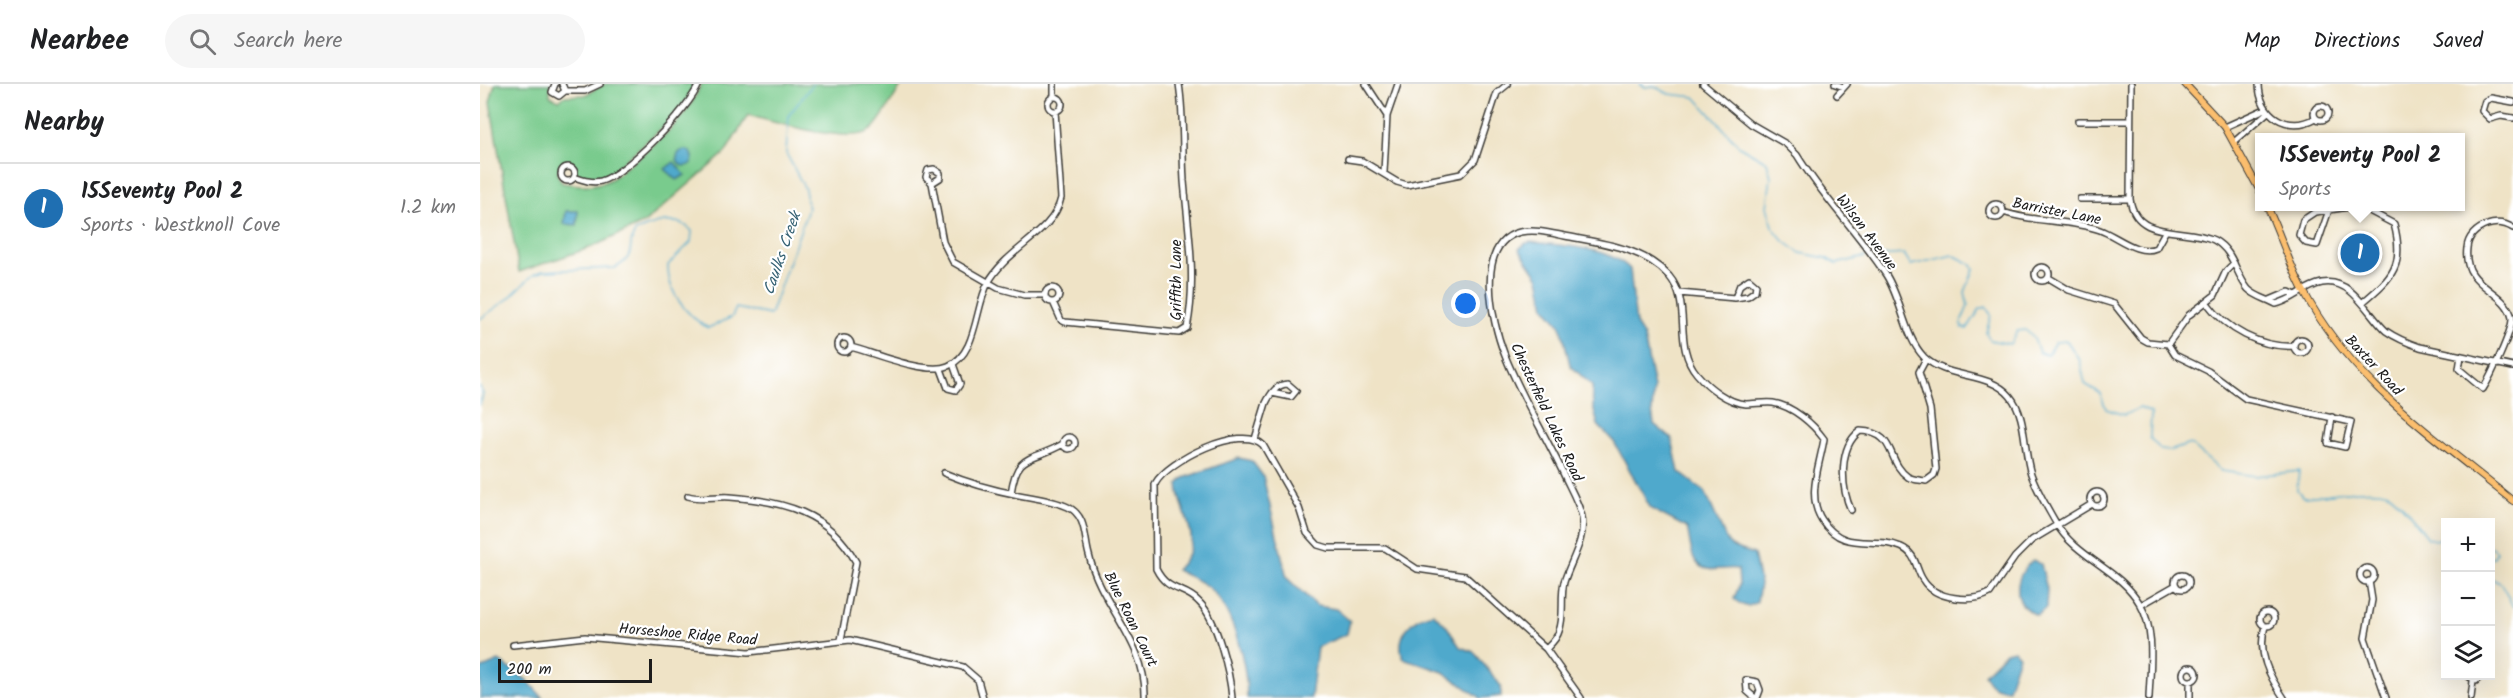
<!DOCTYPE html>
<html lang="en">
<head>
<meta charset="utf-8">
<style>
	body { margin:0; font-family:Kalam,sans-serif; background:#f6f6f6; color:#202124 }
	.controls { position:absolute; right:18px; bottom:18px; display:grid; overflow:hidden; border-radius:0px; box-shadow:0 6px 24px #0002 }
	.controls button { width:54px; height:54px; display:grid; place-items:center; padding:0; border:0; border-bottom:2px solid #e0e0e0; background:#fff; color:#202124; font:30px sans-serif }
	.scale { position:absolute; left:18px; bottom:15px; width:154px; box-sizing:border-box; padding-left:6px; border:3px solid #1c1c1c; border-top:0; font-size:16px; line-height:21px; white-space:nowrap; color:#1c1c1c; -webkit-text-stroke:4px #fff; paint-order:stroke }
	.you { position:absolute; left:986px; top:220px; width:21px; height:21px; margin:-15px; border:4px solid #fff; border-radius:50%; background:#1a73e8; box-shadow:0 0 0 9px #1a73e833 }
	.badge { display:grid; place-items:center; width:39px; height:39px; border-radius:50%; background:#1f6fb2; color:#fff; font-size:20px; font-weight:700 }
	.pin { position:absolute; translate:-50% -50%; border:3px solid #fff; box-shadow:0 2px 6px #0006 }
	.popup { position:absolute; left:1775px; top:49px; width:210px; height:78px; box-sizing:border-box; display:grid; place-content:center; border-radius:0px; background:#fff; filter:drop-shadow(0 2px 4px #0005); font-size:20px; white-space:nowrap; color:#757577 }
	.popup b { font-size:22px; color:#202124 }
	.popup::after { content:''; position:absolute; left:50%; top:100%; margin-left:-12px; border:12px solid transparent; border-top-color:#fff }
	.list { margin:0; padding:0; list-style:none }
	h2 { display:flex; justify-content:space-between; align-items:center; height:78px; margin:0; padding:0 24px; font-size:26px }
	h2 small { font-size:20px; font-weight:400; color:#757577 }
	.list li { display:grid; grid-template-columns:39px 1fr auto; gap:18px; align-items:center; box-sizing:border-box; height:90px; padding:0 24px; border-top:2px solid #e0e0e0 }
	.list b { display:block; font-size:22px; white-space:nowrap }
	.list p { margin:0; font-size:20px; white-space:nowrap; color:#757577 }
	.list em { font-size:20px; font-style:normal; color:#757577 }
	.icon { flex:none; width:33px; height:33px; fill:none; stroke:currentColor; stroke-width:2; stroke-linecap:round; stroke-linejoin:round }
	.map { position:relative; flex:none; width:2033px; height:614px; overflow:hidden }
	header { display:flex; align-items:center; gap:36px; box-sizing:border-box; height:84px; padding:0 30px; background:#fff; border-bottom:2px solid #e0e0e0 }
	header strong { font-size:28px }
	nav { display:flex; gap:33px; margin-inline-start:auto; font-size:21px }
	.search { width:420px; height:54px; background:#f6f6f6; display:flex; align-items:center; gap:15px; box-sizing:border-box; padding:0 21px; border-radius:33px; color:#757577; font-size:22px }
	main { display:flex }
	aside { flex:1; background:#fff }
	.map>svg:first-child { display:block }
	.green { fill:#79cb8d; stroke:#4a7454; stroke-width:1.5 }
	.water { fill:#4fa9cc; stroke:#366274; stroke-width:1.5 }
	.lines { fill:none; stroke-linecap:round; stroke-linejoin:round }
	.stream { stroke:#4fa9cc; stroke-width:1.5 }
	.minor-casing { stroke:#3c3a36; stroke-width:8 }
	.major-casing { stroke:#3c3a36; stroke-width:8 }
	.minor { stroke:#fff; stroke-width:5 }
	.major { stroke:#fbbe6e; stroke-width:6 }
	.labels { text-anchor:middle; stroke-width:4.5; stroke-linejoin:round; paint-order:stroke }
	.street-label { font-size:15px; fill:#1c1c1c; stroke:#fff }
	.water-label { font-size:16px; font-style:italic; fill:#366274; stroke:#fff }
</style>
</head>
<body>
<header>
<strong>Nearbee</strong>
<div class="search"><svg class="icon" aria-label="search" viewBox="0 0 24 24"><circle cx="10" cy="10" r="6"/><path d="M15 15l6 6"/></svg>Search here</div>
<nav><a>Map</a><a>Directions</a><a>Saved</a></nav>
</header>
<main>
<aside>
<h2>Nearby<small></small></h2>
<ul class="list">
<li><span class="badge">1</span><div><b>15Seventy Pool 2</b><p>Sports · Westknoll Cove</p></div><em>1.2 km</em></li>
</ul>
</aside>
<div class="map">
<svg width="2033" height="614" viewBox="0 0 2033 614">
	<rect width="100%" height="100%" fill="#fff"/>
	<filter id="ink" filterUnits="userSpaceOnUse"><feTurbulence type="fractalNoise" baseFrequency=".0167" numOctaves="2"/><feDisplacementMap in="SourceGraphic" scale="12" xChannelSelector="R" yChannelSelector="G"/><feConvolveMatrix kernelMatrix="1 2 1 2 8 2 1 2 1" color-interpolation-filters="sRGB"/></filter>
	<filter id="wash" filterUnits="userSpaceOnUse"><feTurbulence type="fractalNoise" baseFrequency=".008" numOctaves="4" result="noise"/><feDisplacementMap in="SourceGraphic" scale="24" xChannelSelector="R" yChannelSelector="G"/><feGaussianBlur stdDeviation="1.35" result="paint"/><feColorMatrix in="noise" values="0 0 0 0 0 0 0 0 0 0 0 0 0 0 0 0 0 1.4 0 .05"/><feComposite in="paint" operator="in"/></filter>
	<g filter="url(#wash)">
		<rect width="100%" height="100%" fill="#efe3c6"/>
		<path class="green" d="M 15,0 L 70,0 L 70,12 L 79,16 L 85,12 L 105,11 L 125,0 L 216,0 L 197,31 L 129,90 C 120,95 102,100 97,89 C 95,86 94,83 92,81 L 86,80 L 79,84 L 77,90 L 82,99 C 100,101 117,104 133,94 C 165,67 206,41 221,0 L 423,0 C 413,12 402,37 391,46 C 372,61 292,38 268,31 L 245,69 L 164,139 L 112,163 L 39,188 L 10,18 Z"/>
		<path class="water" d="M197 74a8 8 0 1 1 16 0a8 8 0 1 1-16 0Z
			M 194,78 L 205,91 L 197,96 L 185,85 Z
			M 86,127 L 98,127 L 97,141 L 84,140 Z
			M 1051,158 C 1081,162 1128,162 1150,185 L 1156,240 L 1164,253 L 1174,304 L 1172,327 L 1174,340 L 1192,355 L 1199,388 L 1225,408 L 1248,459 L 1253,463 L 1274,470 L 1280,500 L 1277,518 C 1268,525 1262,522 1254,515 L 1259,501 L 1258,485 C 1247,483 1238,487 1228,485 C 1209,483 1211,456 1207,444 L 1171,425 L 1134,358 L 1118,341 L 1113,323 L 1112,302 L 1090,281 L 1081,242 L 1065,223 L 1059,194 L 1039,165 L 1046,159 Z
			M 759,374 L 772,377 L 783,392 L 807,494 L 837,522 L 856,525 L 870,537 L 867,550 L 837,563 L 831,614 L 767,614 C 767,582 753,520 725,501 C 716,495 705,491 696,486 C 728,454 700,435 698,400 L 704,394 Z
			M 1553,476 L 1561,480 L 1567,505 L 1566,524 L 1557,531 C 1531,521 1533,493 1553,476 Z
			M 953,529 L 966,541 L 980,563 L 994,568 L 1021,602 L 1021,612 L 1001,614 L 963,588 L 923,574 C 915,552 931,533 953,529 Z
			M 1534,566 L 1539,572 L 1528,605 C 1515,605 1510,602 1504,590 L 1526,568 Z
			M 19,577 L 47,596 L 63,614 L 0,614 L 0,585 Z"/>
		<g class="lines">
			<path class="stream" d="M 1160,0 L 1165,3 L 1174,2 L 1189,10 L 1215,13 L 1259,62 L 1287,78 L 1291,93 L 1287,123 L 1294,145 L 1305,158 L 1320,169 L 1346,174 L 1356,180 L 1385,173
				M 1400,172 L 1424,170 L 1431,181 L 1473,171 L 1491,180 L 1494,185 L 1485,208 L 1488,222 L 1481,239 L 1482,244 L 1487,245 L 1500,225 L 1506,223 L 1511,231 L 1506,249 L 1510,256 L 1530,260 L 1537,247 L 1545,246 L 1553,252 L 1559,268 L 1567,271 L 1575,258 L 1587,257 L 1600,277 L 1605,300 L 1620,309 L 1626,325 L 1644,331 L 1660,324 L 1671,329 L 1670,354 L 1681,366 L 1690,367 L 1710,360 L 1741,387 L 1775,392 L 1819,387 L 1817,406 L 1823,413 C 1843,412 1891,402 1908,409 C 1917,413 1942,446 1948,454 L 1956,456 L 1966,452
				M 0,235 L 28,215 L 53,191 L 63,187 L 135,184 C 159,171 145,161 156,147 C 173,140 198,130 212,147 L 211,158 L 188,181 C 187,208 206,231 228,244 L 252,233 L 256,224 L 290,231 L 328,125 L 325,105 L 306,69 L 309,31 L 333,0
				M 0,303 L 3,310 L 0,321
				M 1990,438 L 1997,438
				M 2010,462 L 2016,467 L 2014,473 L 2010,473
				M 2010,494 L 2022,500 L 2033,523"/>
		</g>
	</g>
	<g filter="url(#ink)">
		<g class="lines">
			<defs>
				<path id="minor" d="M 75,0 L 72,8 L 79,12 L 85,7 L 82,0
					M 574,0 L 574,12
					M 886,0 L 907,32
					M 1223,0 L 1271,40 L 1306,60 L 1317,71 C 1343,114 1379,149 1406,191 C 1422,216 1424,252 1444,273 C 1467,296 1509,287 1530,312 C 1547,332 1543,366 1551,390 C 1557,407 1567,423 1576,439 C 1596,474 1640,485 1660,520 C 1676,547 1670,584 1669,614
					M 1355,0 L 1364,3
					M 1651,0 L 1650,115 C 1656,158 1706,142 1734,156 C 1754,167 1755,189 1768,205 C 1776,213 1787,215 1796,220 C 1814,216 1823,203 1842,199 C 1872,193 1888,231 1906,247 C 1916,254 1928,259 1940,263 L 2033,283
					M 1779,0 C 1779,31 1808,50 1836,34
					M 85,7 L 105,7 L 120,0
					M 1357,11 L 1367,0
					M568 20a7 7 0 1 1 14 0a7 7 0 1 1-14 0Z
					M 2033,18 L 2011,14 L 2005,17 L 2002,27 L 2010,35 L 2021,32 L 2033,34
					M1834 29a7 7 0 1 1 14 0a7 7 0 1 1-14 0Z
					M 1598,37 L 1650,37
					M 1745,43 L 1785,25
					M 1754,58 L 1788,28
					M 868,75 L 882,77 L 917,98 L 927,101 L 981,90 L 995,76 L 1017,9 L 1028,0
					M81 90a7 7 0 1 1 14 0a7 7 0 1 1-14 0Z
					M 904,88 L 907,32 L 918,0
					M 94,93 C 103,96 111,99 121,97 C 146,90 209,25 219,0
					M 452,99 L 460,94 L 460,89 L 454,85 L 448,86 L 446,93 L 452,99 L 463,158 L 473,178 L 518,204 L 544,211 L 565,211
					M 1600,115 L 1650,115
					M1509 127a7 7 0 1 1 14 0a7 7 0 1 1-14 0Z
					M 1880,122 L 1914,140 C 1925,181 1913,193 1883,218
					M 1849,126 L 1837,161 L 1826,159 L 1819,151 L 1823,136 L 1835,128 Z
					M 1849,126 L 1875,122
					M 1523,128 C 1554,139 1589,135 1620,146 C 1637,152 1658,172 1676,164 L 1685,148
					M1555 190a7 7 0 1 1 14 0a7 7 0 1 1-14 0Z
					M 1569,194 L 1589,206 L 1634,220 L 1661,254 L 1668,258 L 1688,260 L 1695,271 L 1728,287 L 1766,315 L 1871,338 L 1865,363 L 1848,359 L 1852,333
					M 1269,195 L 1276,201 L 1275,207 L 1268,212 L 1255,214 L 1260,201 Z
					M565 211a7 7 0 1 1 14 0a7 7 0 1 1-14 0Z
					M 1199,209 L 1255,214
					M 1790,216 L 1809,208 L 1816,211
					M 573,218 L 581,236 L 585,238 L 699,249 L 707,244 C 717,196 708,144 704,97 C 702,64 704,32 699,0
					M 1727,219 C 1746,245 1780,264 1814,262
					M357 261a7 7 0 1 1 14 0a7 7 0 1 1-14 0Z
					M1814 262a7 7 0 1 1 14 0a7 7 0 1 1-14 0Z
					M 1688,260 L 1709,231 L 1735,211 L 1746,187 L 1754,179
					M 371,263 C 394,269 446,291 468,282 C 497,271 495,223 508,199 C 527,164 573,150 581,114 L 575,27
					M 1981,272 L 1979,285 L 2003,305 C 2010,294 2033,246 2032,234 C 2026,205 1982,204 1987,164 C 1988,153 1996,145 2007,141 C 2016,138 2025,139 2033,144
					M 461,285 L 468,304 L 476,306 L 480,300 L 473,280
					M583 359a6 6 0 1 1 12 0a6 6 0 1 1-12 0Z
					M 775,355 L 786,319 C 791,309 797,300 808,300 L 816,307 L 811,313 L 792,309
					M 464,389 C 488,399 513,406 539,411 C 555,414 573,416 588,423 C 607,432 604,454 609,471 C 621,523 667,558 665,614
					M1610 415a7 7 0 1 1 14 0a7 7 0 1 1-14 0Z
					M 531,409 C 537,367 552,378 583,360
					M 208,412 C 221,416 236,412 250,413 C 302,417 349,428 376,478 L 361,556
					M 1371,426 C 1361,404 1358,363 1380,347 C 1417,348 1406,378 1428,393 C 1433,396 1440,396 1446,397 L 1454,391 L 1456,385 L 1450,325 L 1439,288 L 1446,275
					M1880 491a7 7 0 1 1 14 0a7 7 0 1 1-14 0Z
					M1695 498a7 7 0 1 1 14 0a7 7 0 1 1-14 0Z
					M 1889,497 L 1892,516 L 1885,554 L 1906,614
					M 1661,521 L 1696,501
					M1780 535a7 7 0 1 1 14 0a7 7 0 1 1-14 0Z
					M 1785,542 C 1777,569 1789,592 1804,614
					M 33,561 L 105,553 L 269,568 L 370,556 L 483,583 L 498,596 L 503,614
					M1703 590a7 7 0 1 1 14 0a7 7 0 1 1-14 0Z
					M 1988,592 L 1996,597 L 2001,592
					M 752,614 C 750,589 737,535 719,518 C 704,502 688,509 676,485 L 675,400 C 687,377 762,339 783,361 L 819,424 L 827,449 L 838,461 L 848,464 L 905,464 L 937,485 L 985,492 L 1066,565
					M 1101,614 L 1066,565 C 1071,560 1077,555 1079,547 C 1085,532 1080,514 1084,498 C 1090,478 1106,455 1102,433 C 1099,419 1090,404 1084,391 C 1065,350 1040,311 1024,269 C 1012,238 994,159 1040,148 C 1056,145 1070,149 1085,152 C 1121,159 1163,163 1189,192 C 1213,220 1192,261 1217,290 C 1228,303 1248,319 1266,320 C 1275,320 1285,318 1293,319 C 1313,322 1333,340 1344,355 C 1340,381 1326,412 1342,436 C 1364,470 1393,451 1421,463 C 1437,470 1435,484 1443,496 C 1455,516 1492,519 1510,509 L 1535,473 L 1552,456 L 1612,420
					M 1275,614 L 1267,607 L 1266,596 L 1277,598 L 1280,606 L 1277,614
					M 1710,614 L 1710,597
					M 1991,614 L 1993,597"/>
				<path id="major" d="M 1705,0 L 1745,43 L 1780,107
					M 1787,122 C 1800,150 1809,179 1823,206 C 1870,297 1956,354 2033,417"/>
			</defs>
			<use href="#minor" class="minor-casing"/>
			<use href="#major" class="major-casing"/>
			<use href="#minor" class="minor"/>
			<use href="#major" class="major"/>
		</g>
	</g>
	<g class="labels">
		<g class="street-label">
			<text transform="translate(1577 127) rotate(11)" y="5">Barrister Lane</text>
			<text transform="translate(1387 148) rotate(53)" y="5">Wilson Avenue</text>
			<text transform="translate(696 196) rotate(-90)" y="5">Griffith Lane</text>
			<text transform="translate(1894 281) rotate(47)" y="5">Baxter Road</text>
			<text transform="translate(1067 328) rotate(65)" y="5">Chesterfield Lakes Road</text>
			<text transform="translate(651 535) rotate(64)" y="5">Blue Roan Court</text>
			<text transform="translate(208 550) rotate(5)" y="5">Horseshoe Ridge Road</text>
		</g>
		<g class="water-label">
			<text transform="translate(301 169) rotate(-71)" y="6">Caulks Creek</text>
		</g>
	</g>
</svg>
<div class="controls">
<button>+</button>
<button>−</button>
<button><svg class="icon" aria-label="layers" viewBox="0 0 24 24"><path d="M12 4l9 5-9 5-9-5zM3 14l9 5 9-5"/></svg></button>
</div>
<div class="scale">200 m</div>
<div class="you"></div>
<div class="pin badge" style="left:1880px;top:169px">1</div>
<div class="popup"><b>15Seventy Pool 2</b>Sports</div>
</div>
</main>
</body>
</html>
